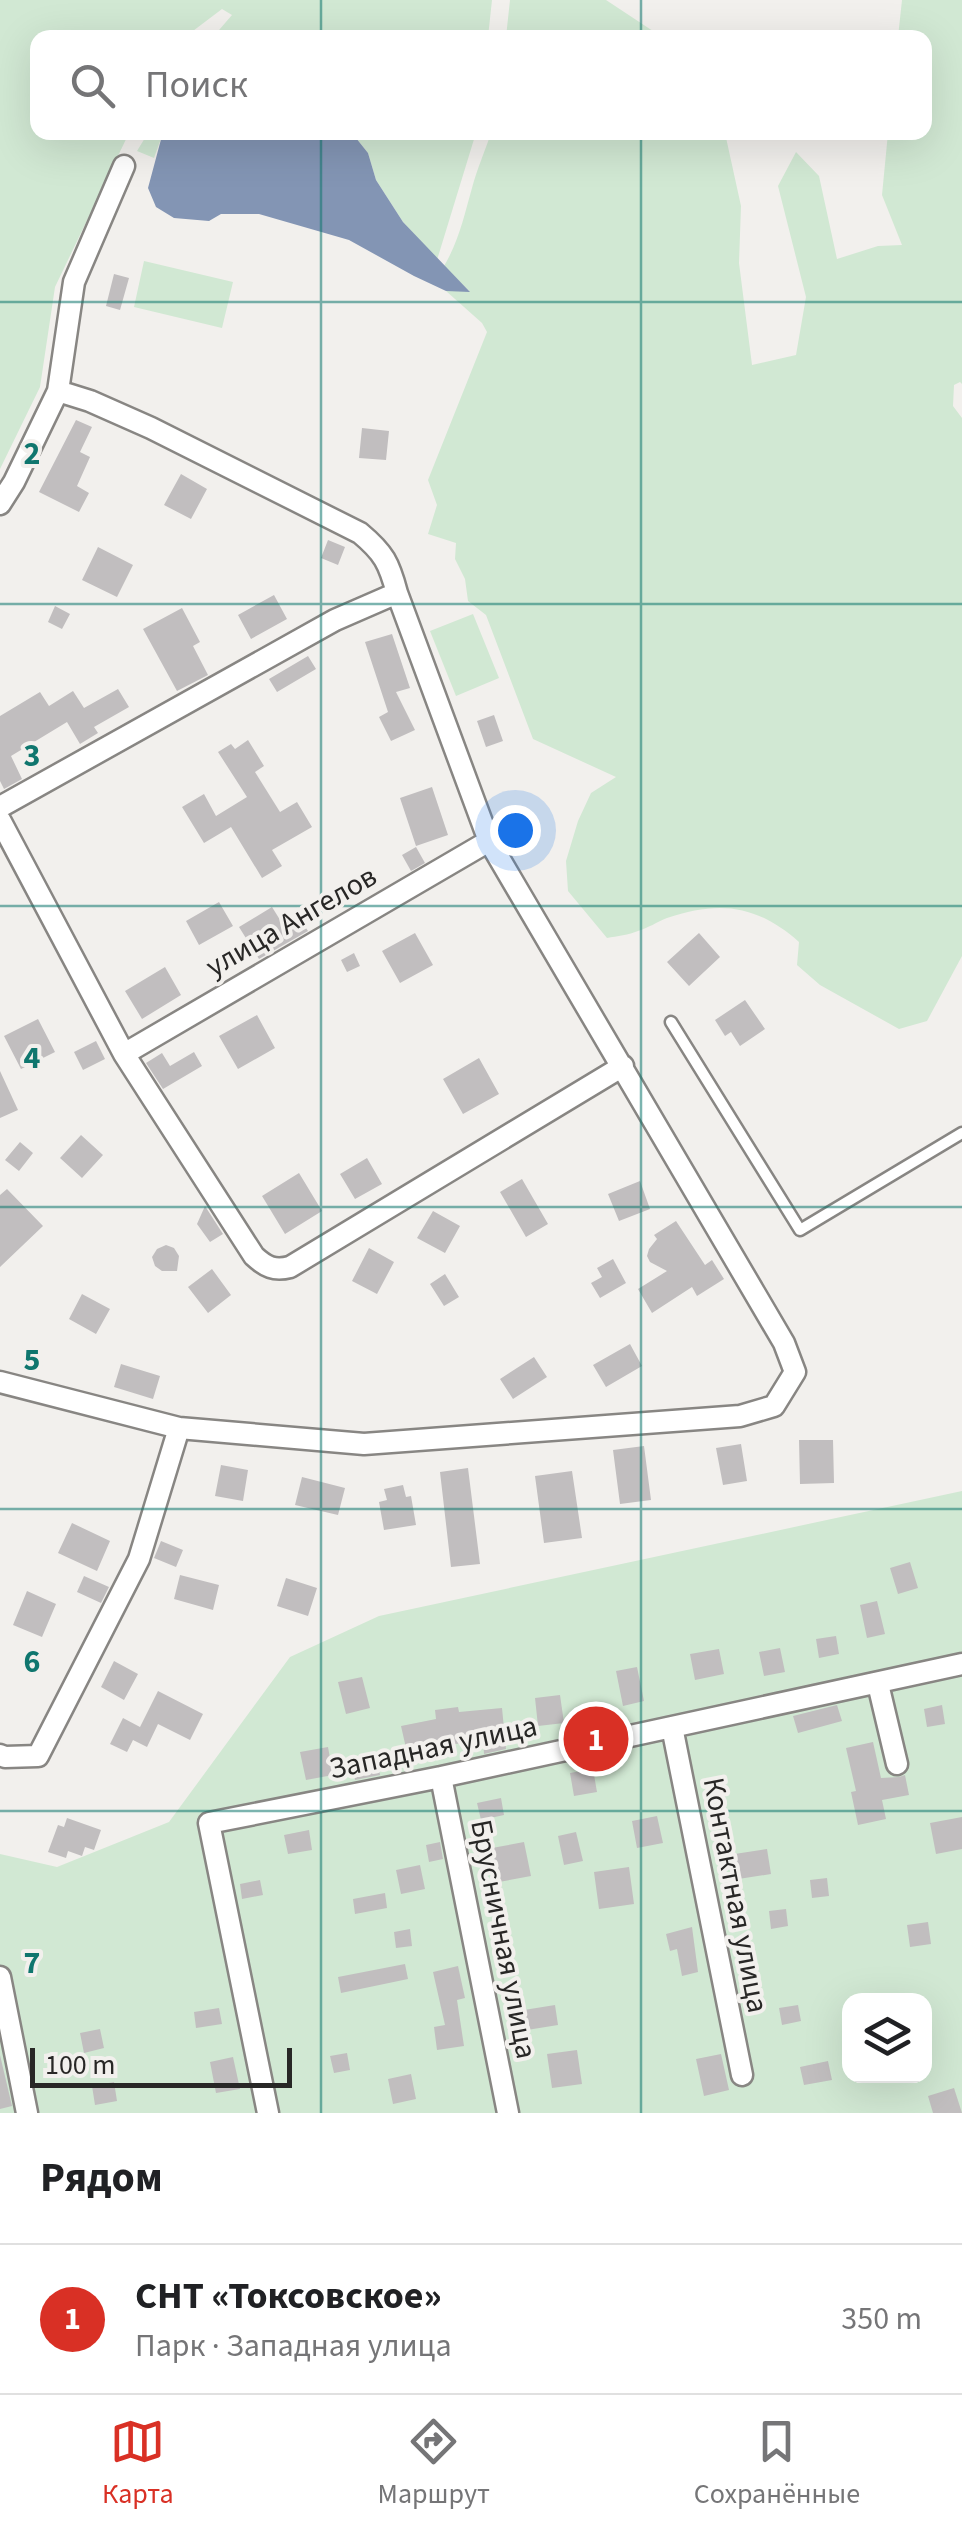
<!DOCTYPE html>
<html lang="ru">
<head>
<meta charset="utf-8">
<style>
	body { margin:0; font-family:"Source Sans 3",sans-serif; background:#f6f6f6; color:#202124 }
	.controls { position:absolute; right:30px; bottom:30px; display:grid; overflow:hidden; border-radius:20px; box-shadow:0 10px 40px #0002 }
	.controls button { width:90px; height:90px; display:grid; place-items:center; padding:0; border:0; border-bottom:2px solid #e0e0e0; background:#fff; color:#202124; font:50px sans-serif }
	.scale { position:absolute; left:30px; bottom:25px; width:262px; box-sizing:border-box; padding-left:10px; border:5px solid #282726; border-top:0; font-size:28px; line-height:35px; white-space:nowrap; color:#282726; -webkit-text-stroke:8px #f2f0ed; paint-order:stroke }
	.you { position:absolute; left:515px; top:830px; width:35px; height:35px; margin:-25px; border:8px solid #fff; border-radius:50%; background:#1a73e8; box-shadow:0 0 0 15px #1a73e833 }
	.badge { display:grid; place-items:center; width:65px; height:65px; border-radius:50%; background:#d93025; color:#fff; font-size:32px; font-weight:700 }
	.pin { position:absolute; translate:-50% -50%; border:5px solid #fff; box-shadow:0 2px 10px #0006 }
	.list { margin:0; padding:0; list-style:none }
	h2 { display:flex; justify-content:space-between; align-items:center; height:130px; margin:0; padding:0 40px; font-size:42px }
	h2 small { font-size:32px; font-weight:400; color:#757577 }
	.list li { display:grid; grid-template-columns:65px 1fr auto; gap:30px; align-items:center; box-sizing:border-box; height:150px; padding:0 40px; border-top:2px solid #e0e0e0 }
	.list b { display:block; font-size:38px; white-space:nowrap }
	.list p { margin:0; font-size:32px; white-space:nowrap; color:#757577 }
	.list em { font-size:32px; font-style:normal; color:#757577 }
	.icon { flex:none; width:55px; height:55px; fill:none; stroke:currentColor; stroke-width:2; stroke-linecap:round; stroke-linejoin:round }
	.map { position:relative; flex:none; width:962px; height:2113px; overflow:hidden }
	.search { position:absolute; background:#fff; box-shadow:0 10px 40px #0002; left:30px; right:30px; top:30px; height:110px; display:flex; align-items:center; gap:25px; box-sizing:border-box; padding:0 35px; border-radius:20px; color:#757577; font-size:38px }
	.sheet { height:280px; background:#fff }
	nav { display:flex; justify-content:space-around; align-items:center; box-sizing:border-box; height:140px; border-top:2px solid #e0e0e0; background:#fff; font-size:28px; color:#757577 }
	nav a { display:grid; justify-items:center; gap:5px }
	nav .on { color:#d93025 }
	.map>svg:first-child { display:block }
	.green { fill:#d1e8d3; fill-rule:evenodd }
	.water { fill:#8395b4 }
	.building { fill:#c1bebf }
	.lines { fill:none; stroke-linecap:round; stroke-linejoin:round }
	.service-casing { stroke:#888683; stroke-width:15 }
	.minor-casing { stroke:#888683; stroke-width:25 }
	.service { stroke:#fff; stroke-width:10 }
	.minor { stroke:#fff; stroke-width:20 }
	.grid { fill:none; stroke:#0f766e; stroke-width:2.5; stroke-opacity:0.55 }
	.labels { text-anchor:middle; stroke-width:8; stroke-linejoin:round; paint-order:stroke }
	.street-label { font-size:30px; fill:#282726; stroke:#f2f0ed }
	.grid-label { font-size:32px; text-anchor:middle; font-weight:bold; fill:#0f766e; stroke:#f2f0ed; stroke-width:8; stroke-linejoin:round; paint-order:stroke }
</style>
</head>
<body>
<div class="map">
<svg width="962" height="2113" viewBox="0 0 962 2113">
	<rect width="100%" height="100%" fill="#f2f0ed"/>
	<path class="green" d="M 0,0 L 492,0 L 488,37 L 213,37 L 232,15 L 222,9 L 185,37 L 38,38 L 38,132 L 129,133 L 55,287 L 40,387 L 0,469 Z
		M 510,0 L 606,0 L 662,37 L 506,37 Z
		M 902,0 L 962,0 L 962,384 L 960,382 L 954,385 L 953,406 L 962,418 L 962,956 L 927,1021 L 899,1029 L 820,985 L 797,965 L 799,942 C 757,905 720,900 667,918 C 657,922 648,928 638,931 C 629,935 617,936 607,938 L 568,891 L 566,861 L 578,821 L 591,793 L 616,777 L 533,739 L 486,615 L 468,601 L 465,579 L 455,559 L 456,543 L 428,534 L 437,505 L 428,480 L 487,332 L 482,323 L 446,291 L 469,291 L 444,266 C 459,241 464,216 472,188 C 477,169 485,151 491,133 L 725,133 L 741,206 L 739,263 L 752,365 L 796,355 L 806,297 L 778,186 L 796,152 L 819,176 L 837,259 L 878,246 L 902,245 L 882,195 L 888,133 L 924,132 L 924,38 L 898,37 Z
		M 148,133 L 163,133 L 154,158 L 137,151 Z
		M 352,133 L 474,133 L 475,136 L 437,260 L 403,222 L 376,180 L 368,153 Z
		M 144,261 L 233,282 L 222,328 L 134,307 Z
		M 473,614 L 499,678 L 456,696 L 430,631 Z
		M 962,1491 L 962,2113 L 0,2113 L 0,1854 L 57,1867 L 169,1822 L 290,1657 L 379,1616 ZM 850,2000 L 924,2000 L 924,2076 L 850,2076 Z"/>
	<path class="water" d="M 163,132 L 352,133 L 368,153 L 376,180 L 403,222 L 470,292 L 446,291 L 414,276 L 349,240 L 259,214 L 221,214 L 209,221 L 174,218 L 156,207 L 148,188 Z"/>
	<path class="building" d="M 114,274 L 129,278 L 120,310 L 106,306 Z
		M 76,420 L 92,427 L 80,452 L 90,457 L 77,486 L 89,493 L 79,512 L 39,492 Z
		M 362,428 L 389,431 L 386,460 L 359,458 Z
		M 181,474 L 207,489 L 191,519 L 164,505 Z
		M 328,540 L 345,547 L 338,565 L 321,558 Z
		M 98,547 L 133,565 L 117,597 L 82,580 Z
		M 274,595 L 287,619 L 251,639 L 238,615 Z
		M 55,606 L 70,614 L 62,629 L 48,622 Z
		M 182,608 L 200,642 L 193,646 L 208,675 L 177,691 L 143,629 Z
		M 392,634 L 410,688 L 396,692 L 415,730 L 391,741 L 379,717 L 388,712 L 365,642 Z
		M 308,656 L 316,669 L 277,692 L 269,679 Z
		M 118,689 L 129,707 L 94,727 L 98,733 L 80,744 L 67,722 L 11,756 L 22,779 L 4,789 L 0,781 L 0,716 L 40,692 L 49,706 L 73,691 L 84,708 Z
		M 494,715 L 503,741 L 486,747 L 477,721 Z
		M 248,740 L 264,766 L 255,772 L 280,812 L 297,802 L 312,827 L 272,850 L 282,866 L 262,878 L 231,827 L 204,843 L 182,807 L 204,794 L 216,816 L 247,797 L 218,752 L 231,744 L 235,749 Z
		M 432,787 L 448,835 L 416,846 L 400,798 Z
		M 513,824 L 520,841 L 508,846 L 500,830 Z
		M 416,847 L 425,863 L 411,871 L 402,855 Z
		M 219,902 L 233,926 L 199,945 L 186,921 Z
		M 272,907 L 282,923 L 297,914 L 308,931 L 259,959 L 239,927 Z
		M 415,933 L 433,965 L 400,983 L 382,951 Z
		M 699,933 L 720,957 L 689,986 L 667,962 Z
		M 354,953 L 360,966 L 347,972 L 341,960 Z
		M 165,967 L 181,995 L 142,1019 L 125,991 Z
		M 745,1000 L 765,1029 L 740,1046 L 731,1032 L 725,1036 L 715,1020 Z
		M 257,1015 L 275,1048 L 238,1069 L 219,1036 Z
		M 38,1019 L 55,1052 L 21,1069 L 4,1036 Z
		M 96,1041 L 105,1059 L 83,1070 L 74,1052 Z
		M 194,1052 L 202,1066 L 163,1089 L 146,1063 L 162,1053 L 170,1066 Z
		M 479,1058 L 499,1094 L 463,1114 L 443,1079 Z
		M 0,1071 L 18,1110 L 0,1118 Z
		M 81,1135 L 103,1155 L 82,1178 L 60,1158 Z
		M 20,1142 L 33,1153 L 19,1171 L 5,1160 Z
		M 367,1158 L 382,1184 L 355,1199 L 340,1174 Z
		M 299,1173 L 322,1211 L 285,1234 L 262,1196 Z
		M 522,1179 L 548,1224 L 526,1237 L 500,1192 Z
		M 640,1181 L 650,1209 L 619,1221 L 608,1194 Z
		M 7,1189 L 43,1226 L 0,1267 L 0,1195 Z
		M 205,1206 L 223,1234 L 210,1242 L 197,1224 Z
		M 433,1211 L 460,1226 L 445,1253 L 417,1238 Z
		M 676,1221 L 705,1265 L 712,1260 L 724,1279 L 697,1296 L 692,1287 L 652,1313 L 638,1289 L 667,1271 L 650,1262 L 647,1256 L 649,1249 L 657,1239 L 654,1235 Z
		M 166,1245 L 174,1248 L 179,1256 L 177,1271 L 162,1271 L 155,1266 L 152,1257 L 157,1249 Z
		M 369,1248 L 394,1262 L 377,1294 L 352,1281 Z
		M 613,1259 L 626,1283 L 600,1298 L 591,1283 L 602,1277 L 597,1268 Z
		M 212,1269 L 231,1295 L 208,1313 L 188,1287 Z
		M 445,1274 L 459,1297 L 444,1306 L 430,1284 Z
		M 82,1294 L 110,1309 L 96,1334 L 69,1319 Z
		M 630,1344 L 642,1366 L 606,1387 L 593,1365 Z
		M 534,1357 L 547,1377 L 513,1399 L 500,1379 Z
		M 121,1364 L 160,1376 L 153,1399 L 114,1387 Z
		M 799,1440 L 833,1440 L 834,1483 L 800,1484 Z
		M 741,1444 L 747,1481 L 723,1485 L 716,1448 Z
		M 644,1446 L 651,1500 L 620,1504 L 613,1450 Z
		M 221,1465 L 248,1470 L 243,1501 L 215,1496 Z
		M 468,1468 L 480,1564 L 451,1567 L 440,1472 Z
		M 572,1471 L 582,1538 L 544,1543 L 535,1476 Z
		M 302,1477 L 345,1488 L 338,1515 L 295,1505 Z
		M 403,1485 L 406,1497 L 411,1496 L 416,1525 L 384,1530 L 379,1502 L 387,1500 L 384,1489 Z
		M 72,1523 L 110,1541 L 97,1571 L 58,1553 Z
		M 161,1541 L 183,1550 L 176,1567 L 154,1558 Z
		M 910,1562 L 918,1588 L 898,1594 L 890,1568 Z
		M 180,1575 L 219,1585 L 213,1610 L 174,1599 Z
		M 84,1576 L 109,1587 L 101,1603 L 77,1592 Z
		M 286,1578 L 317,1588 L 308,1616 L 277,1606 Z
		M 27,1591 L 56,1604 L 42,1637 L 13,1625 Z
		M 877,1601 L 885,1634 L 867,1638 L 860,1605 Z
		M 836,1636 L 839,1654 L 819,1658 L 816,1639 Z
		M 780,1648 L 785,1672 L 764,1676 L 759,1652 Z
		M 719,1649 L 724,1674 L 695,1680 L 690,1654 Z
		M 114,1661 L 138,1674 L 124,1700 L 101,1687 Z
		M 637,1667 L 644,1701 L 623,1706 L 616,1671 Z
		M 362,1677 L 370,1708 L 346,1714 L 338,1682 Z
		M 158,1691 L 203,1714 L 190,1740 L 158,1724 L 147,1747 L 133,1740 L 127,1752 L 110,1744 L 123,1718 L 140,1727 Z
		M 560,1695 L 564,1723 L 538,1726 L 535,1698 Z
		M 837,1705 L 842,1721 L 798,1733 L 793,1716 Z
		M 942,1705 L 945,1724 L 927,1727 L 924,1709 Z
		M 458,1707 L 459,1712 L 502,1708 L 506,1749 L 484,1754 L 483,1740 L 442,1746 L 441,1741 L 406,1748 L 401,1726 L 436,1719 L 435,1710 Z
		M 873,1742 L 881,1778 L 899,1777 L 905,1775 L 909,1795 L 882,1800 L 886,1819 L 858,1825 L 851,1792 L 856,1791 L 846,1748 Z
		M 328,1747 L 333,1775 L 306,1780 L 300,1752 Z
		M 377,1757 L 380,1775 L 355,1780 L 352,1762 Z
		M 593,1769 L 597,1792 L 574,1796 L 570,1773 Z
		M 501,1798 L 504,1815 L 481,1820 L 477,1803 Z
		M 657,1816 L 663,1843 L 637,1848 L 632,1821 Z
		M 962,1817 L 962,1849 L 936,1854 L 930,1823 Z
		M 67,1818 L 101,1830 L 94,1850 L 85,1847 L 82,1856 L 68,1851 L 66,1858 L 48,1852 L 58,1825 L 64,1827 Z
		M 309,1830 L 312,1850 L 288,1854 L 284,1835 Z
		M 576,1832 L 583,1861 L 564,1865 L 558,1836 Z
		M 440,1842 L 443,1859 L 429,1862 L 426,1845 Z
		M 524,1842 L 531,1876 L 499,1882 L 492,1848 Z
		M 767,1849 L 771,1874 L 732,1880 L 728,1855 Z
		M 420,1865 L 425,1889 L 401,1894 L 396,1870 Z
		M 629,1867 L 634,1904 L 599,1909 L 594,1872 Z
		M 827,1878 L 829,1896 L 812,1898 L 810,1880 Z
		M 260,1880 L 263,1895 L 242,1899 L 240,1884 Z
		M 385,1893 L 387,1908 L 355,1914 L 353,1899 Z
		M 786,1909 L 788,1926 L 771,1929 L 769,1911 Z
		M 928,1922 L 931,1944 L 910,1947 L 907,1925 Z
		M 692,1927 L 698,1972 L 682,1976 L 677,1949 L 670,1951 L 666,1934 Z
		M 410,1929 L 412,1946 L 396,1948 L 394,1932 Z
		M 405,1964 L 408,1979 L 341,1993 L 338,1977 Z
		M 458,1966 L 465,1998 L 457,2000 L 464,2046 L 437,2050 L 434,2027 L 445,2025 L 433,1972 Z
		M 555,2005 L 558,2025 L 527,2030 L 524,2010 Z
		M 798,2005 L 801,2021 L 782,2025 L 779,2008 Z
		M 219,2008 L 222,2024 L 196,2028 L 194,2012 Z
		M 100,2029 L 104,2048 L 84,2053 L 80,2033 Z
		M 577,2050 L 582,2084 L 552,2088 L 547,2054 Z
		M 347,2053 L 350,2070 L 334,2073 L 330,2056 Z
		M 721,2054 L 729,2090 L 704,2096 L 696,2059 Z
		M 0,2055 L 12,2106 L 0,2109 Z
		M 233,2057 L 240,2089 L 216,2093 L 210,2062 Z
		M 828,2061 L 832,2080 L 804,2085 L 800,2067 Z
		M 411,2074 L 416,2099 L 393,2104 L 388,2079 Z
		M 114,2082 L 117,2101 L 95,2105 L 92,2086 Z
		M 954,2088 L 962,2113 L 933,2113 L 928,2096 Z"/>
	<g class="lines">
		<defs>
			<path id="service" d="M 671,1022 L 800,1230 L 962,1133"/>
			<path id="minor" d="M 0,504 L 14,482 L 58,391 L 74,282 L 124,166
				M 0,807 L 335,620 L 397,593 C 389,563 384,553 360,533 L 151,428 L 90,401 L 58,391
				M 0,820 L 124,1054 L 254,1256 C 266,1267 274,1271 290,1267 L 623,1066
				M 124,1054 L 489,841
				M 0,1382 L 179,1428 L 364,1444 L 740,1416 L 774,1406 L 795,1372 L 784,1343 L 489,841 L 397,593
				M 878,1684 L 897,1764
				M 672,1727 L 742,2075
				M 0,1755 L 5,1757 L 38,1756 L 139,1559 L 179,1428
				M 441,1777 L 508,2113
				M 0,1977 L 27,2113
				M 268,2113 L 209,1823 L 441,1777 L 962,1664"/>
		</defs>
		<use href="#service" class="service-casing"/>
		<use href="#minor" class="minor-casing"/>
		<use href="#service" class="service"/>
		<use href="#minor" class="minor"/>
	</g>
	<path class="grid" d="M 321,0 L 321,38M 641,0 L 641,38M 321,132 L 321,2113M 641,132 L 641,2113M 0,302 L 962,302M 0,604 L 962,604M 0,906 L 962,906M 0,1207 L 962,1207M 0,1509 L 962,1509M 0,1811 L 962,1811"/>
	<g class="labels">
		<g class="street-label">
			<text transform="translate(291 921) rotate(-30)" y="10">улица Ангелов</text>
			<text transform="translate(433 1747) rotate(-12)" y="10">Западная улица</text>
			<text transform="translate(736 1895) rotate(79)" y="10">Контактная улица</text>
			<text transform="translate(504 1939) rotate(79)" y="10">Брусничная улица</text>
		</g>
	</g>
	<g class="grid-label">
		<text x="32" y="464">2</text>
		<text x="32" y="766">3</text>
		<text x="32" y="1068">4</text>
		<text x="32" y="1370">5</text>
		<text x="32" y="1672">6</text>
		<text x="32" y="1973">7</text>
	</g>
</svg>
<div class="controls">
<button><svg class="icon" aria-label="layers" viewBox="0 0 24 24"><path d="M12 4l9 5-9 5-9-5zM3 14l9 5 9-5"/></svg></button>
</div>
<div class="scale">100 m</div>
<div class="you"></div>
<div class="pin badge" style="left:596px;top:1739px">1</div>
<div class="search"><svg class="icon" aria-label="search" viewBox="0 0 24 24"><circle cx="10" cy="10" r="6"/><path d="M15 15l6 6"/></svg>Поиск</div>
</div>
<section class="sheet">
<h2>Рядом<small></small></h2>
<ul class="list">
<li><span class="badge">1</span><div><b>СНТ «Токсовское»</b><p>Парк · Западная улица</p></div><em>350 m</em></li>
</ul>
</section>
<nav>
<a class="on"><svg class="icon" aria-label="map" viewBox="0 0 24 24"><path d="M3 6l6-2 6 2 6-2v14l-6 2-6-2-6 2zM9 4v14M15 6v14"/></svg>Карта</a>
<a><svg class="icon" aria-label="directions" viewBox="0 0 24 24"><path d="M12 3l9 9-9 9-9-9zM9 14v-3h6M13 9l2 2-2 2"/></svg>Маршрут</a>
<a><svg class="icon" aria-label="saved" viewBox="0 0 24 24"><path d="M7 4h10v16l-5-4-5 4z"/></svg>Сохранённые</a>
</nav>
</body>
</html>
